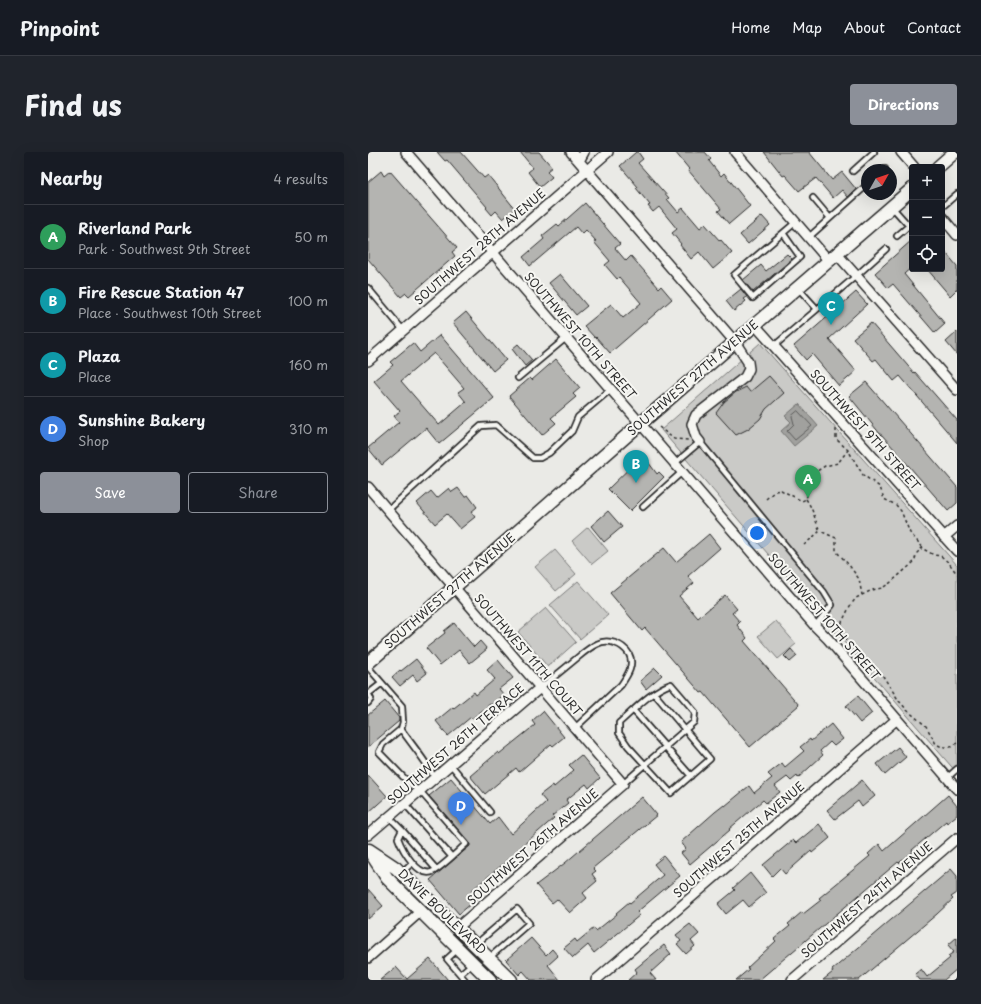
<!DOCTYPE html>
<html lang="en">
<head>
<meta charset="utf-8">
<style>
	body { margin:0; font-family:"Playpen Sans",sans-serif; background:#20242c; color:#f1f3f6 }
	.controls { position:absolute; right:12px; top:12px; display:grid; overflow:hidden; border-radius:4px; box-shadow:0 4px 16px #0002 }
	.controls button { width:36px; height:36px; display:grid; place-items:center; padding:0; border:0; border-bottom:1px solid #363941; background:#171b24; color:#f1f3f6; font:20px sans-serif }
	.compass { position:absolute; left:493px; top:12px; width:36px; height:36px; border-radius:50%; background:#171b24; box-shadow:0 4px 16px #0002; rotate:50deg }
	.you { position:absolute; left:389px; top:381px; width:14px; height:14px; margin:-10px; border:3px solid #fff; border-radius:50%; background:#1a73e8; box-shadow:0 0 0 6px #1a73e833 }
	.badge { display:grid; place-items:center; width:26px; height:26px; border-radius:50%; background:#8c9099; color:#fff; font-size:13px; font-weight:700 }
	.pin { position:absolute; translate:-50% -33px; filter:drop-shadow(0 1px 2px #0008) }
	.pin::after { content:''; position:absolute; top:21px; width:14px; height:12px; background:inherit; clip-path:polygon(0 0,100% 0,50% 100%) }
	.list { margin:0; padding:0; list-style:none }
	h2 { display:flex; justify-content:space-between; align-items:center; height:52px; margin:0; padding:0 16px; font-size:17px }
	h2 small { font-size:13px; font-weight:400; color:#9ea1a6 }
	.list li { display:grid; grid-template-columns:26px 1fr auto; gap:12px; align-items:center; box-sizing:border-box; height:64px; padding:0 16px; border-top:1px solid #363941 }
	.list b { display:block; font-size:15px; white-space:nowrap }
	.list p { margin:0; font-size:13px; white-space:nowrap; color:#9ea1a6 }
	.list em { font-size:13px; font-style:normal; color:#9ea1a6 }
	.actions { display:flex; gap:8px; padding:12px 16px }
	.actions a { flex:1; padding:9px 0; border:1px solid #8c9099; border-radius:4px; text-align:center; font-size:14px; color:#8c9099 }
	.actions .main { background:#8c9099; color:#fff }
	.icon { flex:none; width:22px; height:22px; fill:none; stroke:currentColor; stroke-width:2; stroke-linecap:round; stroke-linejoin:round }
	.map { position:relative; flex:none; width:589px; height:828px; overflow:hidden; border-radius:4px }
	header { display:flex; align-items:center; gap:24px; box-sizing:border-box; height:56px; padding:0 20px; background:#171b24; border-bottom:1px solid #363941 }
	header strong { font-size:19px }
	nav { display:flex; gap:22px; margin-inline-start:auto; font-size:14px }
	.intro { display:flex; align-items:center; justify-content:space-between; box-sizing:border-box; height:96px; padding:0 24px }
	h1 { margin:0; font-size:28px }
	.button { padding:10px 18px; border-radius:4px; background:#8c9099; color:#fff; font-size:14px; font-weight:700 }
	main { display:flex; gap:24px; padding:0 24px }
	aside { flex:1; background:#171b24; border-radius:4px; box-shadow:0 4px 16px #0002 }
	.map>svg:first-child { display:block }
	.green { fill:#cacac7; stroke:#7a7a79 }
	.water { fill:#a1a19e; stroke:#727270 }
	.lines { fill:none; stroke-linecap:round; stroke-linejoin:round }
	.shore { stroke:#5a5a59; stroke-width:1 }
	.building { fill:#b4b4b1; stroke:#2b2b2b; fill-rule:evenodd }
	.lane-casing { stroke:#2b2b2b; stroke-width:8 }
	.street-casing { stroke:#2b2b2b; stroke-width:12 }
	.secondary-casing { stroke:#2b2b2b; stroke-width:15 }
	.path { stroke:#2b2b2b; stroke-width:1.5; stroke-dasharray:3 3; stroke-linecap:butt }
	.lane { stroke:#f6f6f2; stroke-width:4.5 }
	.street { stroke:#f6f6f2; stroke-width:9 }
	.secondary { stroke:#f6f6f2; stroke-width:12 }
	.labels { text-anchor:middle; stroke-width:4; stroke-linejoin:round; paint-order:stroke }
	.street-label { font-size:12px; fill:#2b2b2b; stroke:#f6f6f2 }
</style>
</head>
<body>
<header>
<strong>Pinpoint</strong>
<nav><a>Home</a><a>Map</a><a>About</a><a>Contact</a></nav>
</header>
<div class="intro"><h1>Find us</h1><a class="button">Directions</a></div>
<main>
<aside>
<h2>Nearby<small>4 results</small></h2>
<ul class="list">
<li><span class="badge" style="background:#2e9e5b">A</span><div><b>Riverland Park</b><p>Park · Southwest 9th Street</p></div><em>50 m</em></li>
<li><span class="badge" style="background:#0f9aa8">B</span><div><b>Fire Rescue Station 47</b><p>Place · Southwest 10th Street</p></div><em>100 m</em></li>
<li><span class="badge" style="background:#0f9aa8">C</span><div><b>Plaza</b><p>Place</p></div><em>160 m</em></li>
<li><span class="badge" style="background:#3f7fe0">D</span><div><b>Sunshine Bakery</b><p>Shop</p></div><em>310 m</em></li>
</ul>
<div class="actions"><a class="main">Save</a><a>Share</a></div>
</aside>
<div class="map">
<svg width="589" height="828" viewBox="0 0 589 828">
	<rect width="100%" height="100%" fill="#eaeae6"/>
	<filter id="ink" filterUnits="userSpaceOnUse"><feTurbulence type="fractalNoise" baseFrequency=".025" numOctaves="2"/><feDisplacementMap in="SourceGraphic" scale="8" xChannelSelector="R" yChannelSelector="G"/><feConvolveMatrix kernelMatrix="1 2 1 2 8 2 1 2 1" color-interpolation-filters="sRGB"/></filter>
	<g filter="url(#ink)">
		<path class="green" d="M 392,191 L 589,413 L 589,621 L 293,278 Z
			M 220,375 L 240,399 L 224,412 L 204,389 Z
			M 187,398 L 208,422 L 188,439 L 167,415 Z
			M 210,429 L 240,463 L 212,487 L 182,453 Z
			M 178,456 L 208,490 L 180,515 L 150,480 Z
			M 408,469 L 428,492 L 410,507 L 390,484 Z"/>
		<path class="water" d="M 431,252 L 450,274 L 426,294 L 413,279 L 423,270 L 417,264 Z"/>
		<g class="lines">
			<path class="shore" d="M 430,259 L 444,274 L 427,288 L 419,279 L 426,272 L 424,264 Z"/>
		</g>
		<path class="building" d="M 69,0 L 93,0 L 116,26 L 120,23 L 147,57 L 135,67 L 128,59 L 124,63 L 118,56 L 119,55 L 79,8 L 77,9 Z
			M 152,0 L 171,0 L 184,15 L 179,19 L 184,25 L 172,35 L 160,20 L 165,16 Z
			M 268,0 L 270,0 L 275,7 L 270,11 L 301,46 L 299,47 L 310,60 L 315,56 L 332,76 L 337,72 L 352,89 L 353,88 L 364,101 L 345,117 L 331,100 L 323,107 L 312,93 L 313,92 L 304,81 L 309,77 L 291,55 L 285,60 L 280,54 L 282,53 L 268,36 L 270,35 L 252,14 Z
			M 307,0 L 337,0 L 343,7 L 341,9 L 353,24 L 356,21 L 382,54 L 361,72 L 350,59 L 353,57 L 320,18 L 321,17 Z
			M 396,0 L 441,0 L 464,28 L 474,20 L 488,37 L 480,45 L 474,38 L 465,46 L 448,26 L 431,39 L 417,23 L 415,24 Z
			M 13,19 L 16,24 L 22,19 L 89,96 L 84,100 L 87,104 L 41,144 L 38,141 L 33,145 L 0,107 L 0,30 Z
			M 217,51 L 252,92 L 247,96 L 258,109 L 263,104 L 291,136 L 293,134 L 304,147 L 242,201 L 228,185 L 227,186 L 216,174 L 243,152 L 255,166 L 273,151 L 251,125 L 249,127 L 237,113 L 242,109 L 226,90 L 228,89 L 218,78 L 214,82 L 208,75 L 162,114 L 155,105 L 176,87 L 174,84 L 189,72 L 191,74 Z
			M 394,64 L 402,73 L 380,92 L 372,83 Z
			M 544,88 L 544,115 L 536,122 L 577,172 L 567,181 L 525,132 L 520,136 L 507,121 Z
			M 574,96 L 589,114 L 589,137 L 582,144 L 559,117 L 574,117 Z
			M 419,102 L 424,107 L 385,140 L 375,128 L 393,113 L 398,119 Z
			M 192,122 L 219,154 L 208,163 L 181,131 Z
			M 373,137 L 379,145 L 376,147 L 378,149 L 366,159 L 358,149 Z
			M 488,140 L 499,152 L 461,187 L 488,219 L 471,234 L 444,202 L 438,208 L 426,194 Z
			M 98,160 L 138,208 L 125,219 L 85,171 Z
			M 503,171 L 546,221 L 547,220 L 589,268 L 589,291 L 532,224 L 526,229 L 508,207 L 505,209 L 485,186 Z
			M 589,180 L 589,203 L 578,190 Z
			M 72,183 L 126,246 L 71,292 L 58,276 L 14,313 L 0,296 L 31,270 L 26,264 L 32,259 L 6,229 L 25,213 L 22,210 L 45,191 L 52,200 ZM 66,201 L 96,236 L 90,240 L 98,250 L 71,273 L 33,229 Z
			M 150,192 L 164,208 L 157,214 L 144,197 Z
			M 188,207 L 212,236 L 205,242 L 208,245 L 183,266 L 188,271 L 174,283 L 141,244 L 162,226 L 164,228 Z
			M 401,224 L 416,241 L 398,257 L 392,267 L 380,277 L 368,283 L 348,261 L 356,250 L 368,240 L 378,235 L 382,240 Z
			M 498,230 L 589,335 L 589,351 L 580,359 L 514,283 L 513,283 L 481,244 Z
			M 275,303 L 289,322 L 291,320 L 296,325 L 262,359 L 240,337 Z
			M 81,336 L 84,340 L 90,336 L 97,345 L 100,343 L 109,355 L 103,360 L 107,365 L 92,377 L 79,362 L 67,372 L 49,351 L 63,339 L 69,346 Z
			M 240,359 L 254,375 L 236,390 L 223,374 Z
			M 341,382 L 352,396 L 320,424 L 326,431 L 311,444 L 330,466 L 357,443 L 369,457 L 364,461 L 372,470 L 369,473 L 379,486 L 376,489 L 431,553 L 382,595 L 335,540 L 333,541 L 277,476 L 274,479 L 242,441 L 296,396 L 308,410 Z
			M 86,471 L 106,495 L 112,489 L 119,497 L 102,511 L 91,498 L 72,513 L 58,496 L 77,481 L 76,479 Z
			M 423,497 L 429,504 L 422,510 L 416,504 Z
			M 48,507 L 59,521 L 49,529 L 45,523 L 32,534 L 24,525 L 32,518 L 33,519 Z
			M 130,508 L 145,526 L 131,537 L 136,543 L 123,553 L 122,552 L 104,567 L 103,565 L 80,584 L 68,569 L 85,555 L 86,556 L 106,540 L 108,543 L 127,527 L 119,518 Z
			M 287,516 L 294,523 L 278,537 L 272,529 Z
			M 490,544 L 504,561 L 492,571 L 478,554 Z
			M 17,549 L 31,566 L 31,569 L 0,595 L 0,563 Z
			M 175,559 L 196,585 L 185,594 L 183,592 L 151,620 L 148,616 L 117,642 L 102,624 L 130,600 L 131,602 L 167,573 L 164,569 Z
			M 463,572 L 475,587 L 466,594 L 462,590 L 452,599 L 455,603 L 430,626 L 429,624 L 423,629 L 419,625 L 407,634 L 412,640 L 398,651 L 395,648 L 361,677 L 362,678 L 322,712 L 313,701 L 318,697 L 313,690 L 347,660 L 356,653 L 357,654 L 381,634 L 386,641 L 404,626 L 400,622 L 414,611 L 417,615 L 436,599 L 432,595 L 442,587 L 443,589 Z
			M 530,595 L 538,605 L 517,623 L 509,612 Z
			M 213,603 L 232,626 L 221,636 L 218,632 L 198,648 L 200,651 L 184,664 L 186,666 L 154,694 L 155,696 L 104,738 L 110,746 L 91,762 L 62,728 L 102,694 L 102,691 L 61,644 L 83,626 L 122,672 L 130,665 L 143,682 L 178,650 L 172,643 L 185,633 L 186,635 L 206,618 L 201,613 Z
			M 0,623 L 19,644 L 0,661 Z
			M 494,628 L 507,644 L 494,655 L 490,649 L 467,667 L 459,658 Z
			M 580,643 L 589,654 L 589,663 L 579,671 L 578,669 L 544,698 L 545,700 L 531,711 L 530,710 L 391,828 L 368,828 L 381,817 L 379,816 L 408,789 L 406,787 L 422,774 L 420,772 L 434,760 L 435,762 L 453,748 L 451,746 L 502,704 L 500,702 L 511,692 L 516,699 Z
			M 274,645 L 289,663 L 225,716 L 228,719 L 224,722 L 229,729 L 215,741 L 219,746 L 202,761 L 189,747 L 184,751 L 168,733 L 197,711 Z
			M 451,672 L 462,686 L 444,701 L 443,699 L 417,722 L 412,716 L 404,724 L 395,713 L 425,688 L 428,691 Z
			M 296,704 L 312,724 L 269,760 L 272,763 L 226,801 L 220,793 L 205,806 L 196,796 L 207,787 L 209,790 L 226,776 L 228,779 L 249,762 L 248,761 L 261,750 L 262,751 L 295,723 L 286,712 Z
			M 583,717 L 589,724 L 589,741 L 583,745 L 585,747 L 569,762 L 491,828 L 455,828 L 465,820 L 464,818 Z
			M 382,721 L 398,741 L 381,755 L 375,748 L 358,762 L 350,752 L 367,738 L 365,736 Z
			M 0,737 L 15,754 L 0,767 Z
			M 322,772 L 331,782 L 323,789 L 327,794 L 318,802 L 309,792 L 313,789 L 308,783 Z
			M 589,785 L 589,817 L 576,828 L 552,828 L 547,822 L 553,817 L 559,825 L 582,806 L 580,804 L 586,800 L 580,793 Z
			M 163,786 L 178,803 L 184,797 L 190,804 L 180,813 L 192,828 L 163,828 L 155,819 L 151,823 L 138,808 Z
			M 296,793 L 303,802 L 282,821 L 288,828 L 260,828 L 269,820 L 267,817 Z
			M 62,807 L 80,828 L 12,828 L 28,815 L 39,827 Z"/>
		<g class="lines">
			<defs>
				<path id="lane" d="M 517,18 L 517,17
					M 485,19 L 506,0
					M 445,46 L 462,66
					M 524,55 L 541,74
					M 574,55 L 589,42
					M 415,81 L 432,105 L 385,146 L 366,123 L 428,70
					M 529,84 L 544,71
					M 441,85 L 499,33
					M 0,136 L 35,178
					M 430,136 L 449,157
					M 406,194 L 488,124 L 518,97
					M 150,226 L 198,186
					M 307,311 L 332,290 L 456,440 L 464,453 L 447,474
					M 275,355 L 314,320
					M 19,359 L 113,274 L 128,273 L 165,306 L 172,306 L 181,301 L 204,279 L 210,265 L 242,238
					M 0,515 L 34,554 L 35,570 L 33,577
					M 173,535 C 185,526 197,516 209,506 C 215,501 222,495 229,492 C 240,486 255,492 261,502 C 267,513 259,524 253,533 L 207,576
					M 0,541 L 3,547 L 0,551
					M 0,542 L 14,531
					M 266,559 L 323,624
					M 83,613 L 122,660
					M 579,626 L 589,617
					M 255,632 C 278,611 302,591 326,570 L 327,560 L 303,532 C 283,539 267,557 251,571 L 251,581 L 260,594 L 303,641 L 342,607 L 286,541
					M 37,652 L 83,704
					M 21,665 L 34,678 L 30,686 C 34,697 51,728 66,719 C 76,713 89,700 98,692 L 52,639 L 44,634 L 11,600 L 15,592 L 33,577 C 41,589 63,615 66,626
					M 34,678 L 68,717
					M 34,720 L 44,711
					M 107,793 L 149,757 L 161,771 L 121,806
					M 90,797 L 79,807 L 97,828
					M 92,822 L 105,811"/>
				<path id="street" d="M 38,0 L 447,474 L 460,487 L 589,637
					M 203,0 L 367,190 L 380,210 L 381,217 L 377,225 L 328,263 L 324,272 L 328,285 L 332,290
					M 367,0 L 461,109
					M 533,0 L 546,15
					M 211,9 L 216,0
					M 574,65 L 589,83
					M 469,102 L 589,238
					M 387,173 L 589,399
					M 0,209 L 240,0
					M 0,335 L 255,632 L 89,776
					M 576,385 L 589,374
					M 0,683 L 173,535
					M 0,806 L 53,759
					M 228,828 L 529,567
					M 424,828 L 589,686"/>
				<path id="secondary" d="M 570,15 L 587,0
					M 0,511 L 272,272 L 544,37
					M 1,698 L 28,716 L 143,828
					M 4,703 L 19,726 L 122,828"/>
			</defs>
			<use href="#lane" class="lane-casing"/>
			<use href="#street" class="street-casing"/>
			<use href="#secondary" class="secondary-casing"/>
			<path class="path" d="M 291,275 L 306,287 L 320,288
				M 468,277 L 468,287 L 480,298
				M 398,347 L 407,339 L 413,338 L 434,349 L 438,347 L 446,321 L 457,314 L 470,311 L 480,298 L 495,323 L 512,335 L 516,347 L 528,353 L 533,359 L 542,381 L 557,398 L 566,403 L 573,404 L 581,411 L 589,422
				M 438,347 C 445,357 447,368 452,379
				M 436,393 L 452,379 L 468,386 L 468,399 L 481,413 L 491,427 L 494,443
				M 555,395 L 549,401 L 546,410 L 522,431 L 514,436 L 504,438 L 488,446 L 482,454 L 474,470 L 473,481 L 482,493 L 515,524 L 531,549 L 540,559 L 558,574 L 568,592 L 574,595 L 583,595 L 589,591"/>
			<use href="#lane" class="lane"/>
			<use href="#street" class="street"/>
			<use href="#secondary" class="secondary"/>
		</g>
	</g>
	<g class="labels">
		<g class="street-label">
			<text transform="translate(112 95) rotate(-41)" y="4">SOUTHWEST 28TH AVENUE</text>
			<text transform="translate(212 184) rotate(49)" y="4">SOUTHWEST 10TH STREET</text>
			<text transform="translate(325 226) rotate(-41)" y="4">SOUTHWEST 27TH AVENUE</text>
			<text transform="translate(497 278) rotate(48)" y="4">SOUTHWEST 9TH STREET</text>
			<text transform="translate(82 439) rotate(-41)" y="4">SOUTHWEST 27TH AVENUE</text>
			<text transform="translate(456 465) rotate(49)" y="4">SOUTHWEST 10TH STREET</text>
			<text transform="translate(160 503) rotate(49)" y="4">SOUTHWEST 11TH COURT</text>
			<text transform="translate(88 592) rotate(-41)" y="4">SOUTHWEST 26TH TERRACE</text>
			<text transform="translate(371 688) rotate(-41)" y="4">SOUTHWEST 25TH AVENUE</text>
			<text transform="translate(165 695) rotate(-41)" y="4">SOUTHWEST 26TH AVENUE</text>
			<text transform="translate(499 748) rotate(-41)" y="4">SOUTHWEST 24TH AVENUE</text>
			<text transform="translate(74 760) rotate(44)" y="4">DAVIE BOULEVARD</text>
		</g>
	</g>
</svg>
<div class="controls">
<button>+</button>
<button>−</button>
<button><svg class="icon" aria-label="locate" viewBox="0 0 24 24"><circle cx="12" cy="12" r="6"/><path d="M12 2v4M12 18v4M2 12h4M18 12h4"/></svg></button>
</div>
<svg class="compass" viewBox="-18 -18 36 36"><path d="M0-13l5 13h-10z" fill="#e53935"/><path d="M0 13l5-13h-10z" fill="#9ea1a6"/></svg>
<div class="you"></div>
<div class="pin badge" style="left:440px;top:346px;background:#2e9e5b">A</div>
<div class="pin badge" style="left:268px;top:331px;background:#0f9aa8">B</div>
<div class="pin badge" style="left:463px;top:173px;background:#0f9aa8">C</div>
<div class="pin badge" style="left:93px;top:673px;background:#3f7fe0">D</div>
</div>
</main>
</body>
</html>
